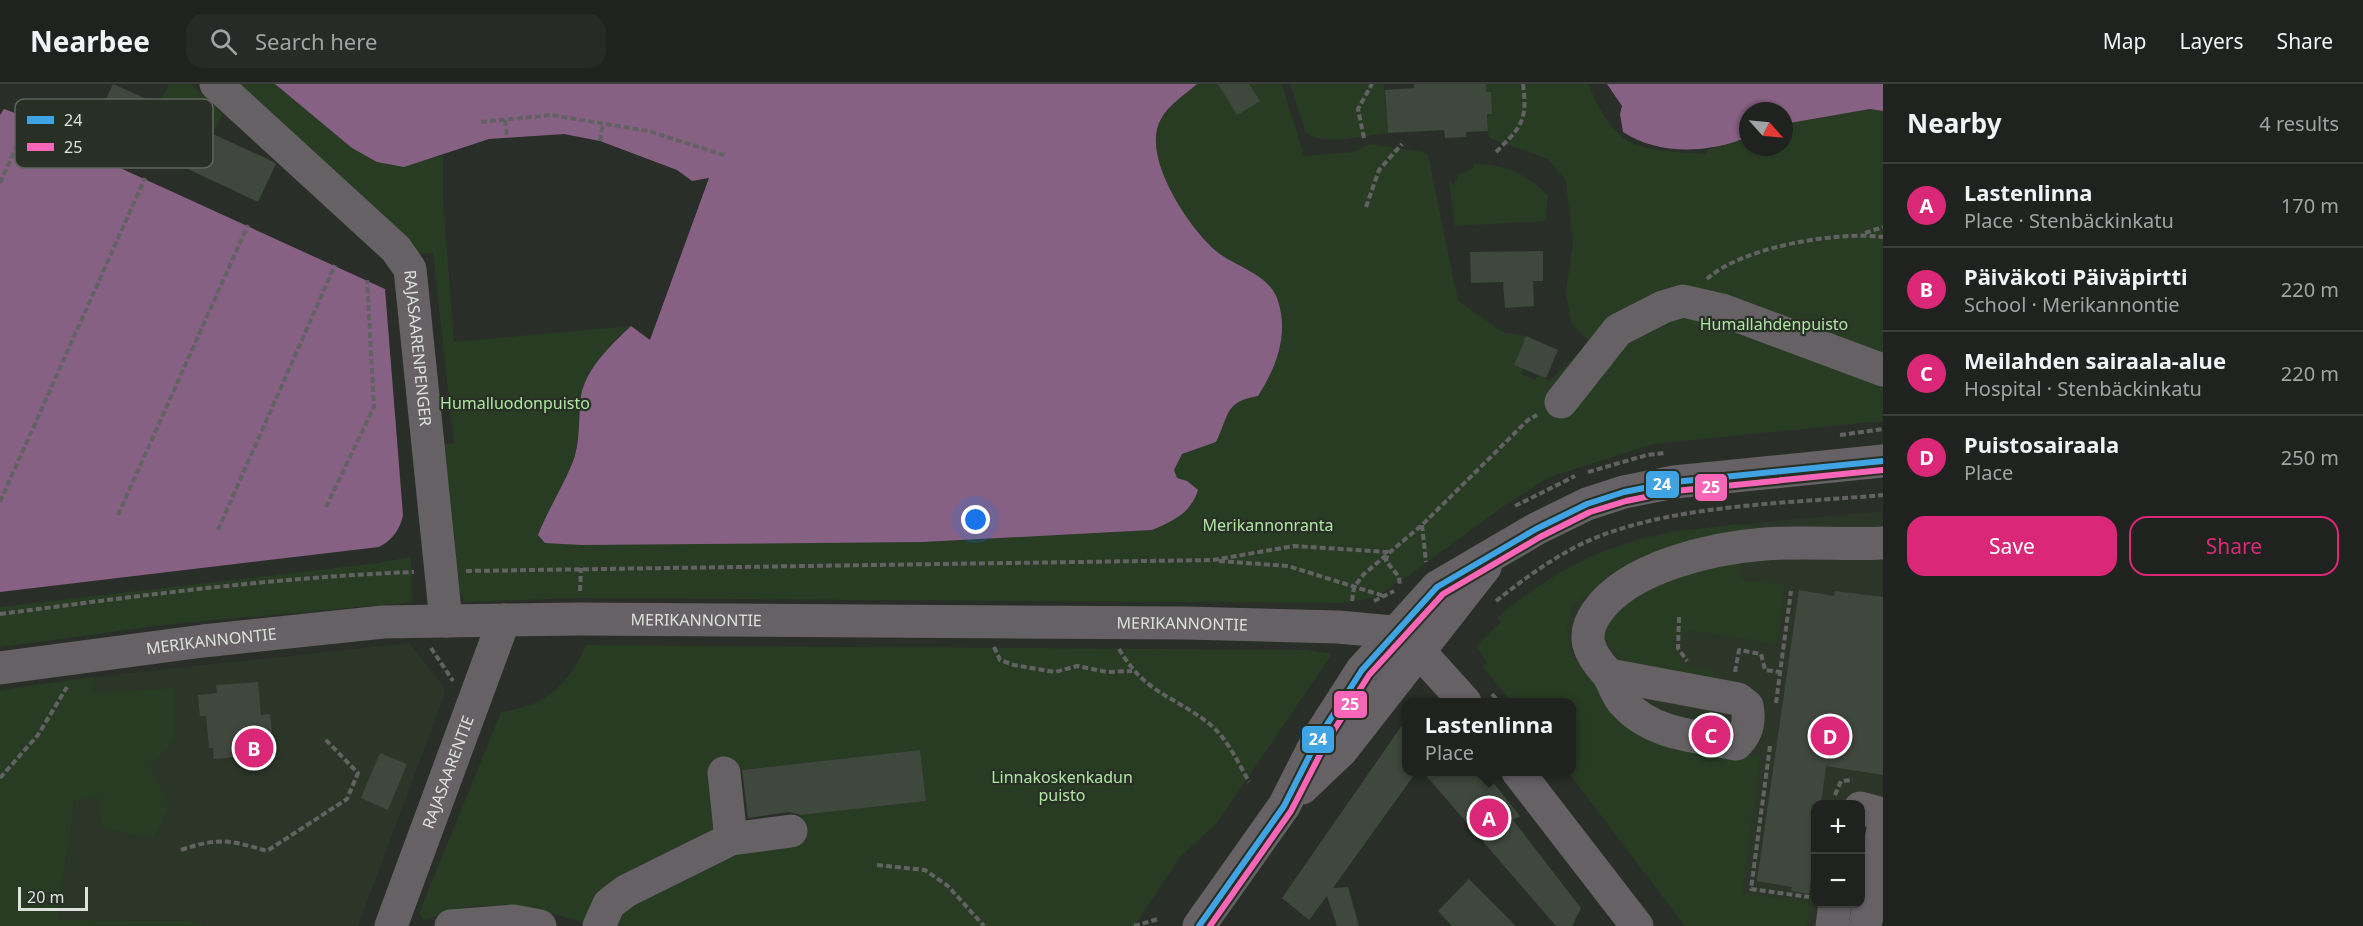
<!DOCTYPE html>
<html lang="en">
<head>
<meta charset="utf-8">
<style>
	body { margin:0; font-family:"Noto Sans",sans-serif; background:#272a27; color:#f1f3f6 }
	.controls { position:absolute; right:18px; bottom:18px; display:grid; overflow:hidden; border-radius:12px; box-shadow:0 2px 4px #0004 }
	.controls button { width:54px; height:54px; display:grid; place-items:center; padding:0; border:0; border-bottom:2px solid #3c3f3c; background:#1f221e; color:#f1f3f6; font:30px sans-serif }
	.compass { position:absolute; left:1739px; top:18px; width:54px; height:54px; border-radius:50%; background:#1f221e; box-shadow:0 2px 4px #0004; rotate:117deg }
	.scale { position:absolute; left:18px; bottom:15px; width:70px; box-sizing:border-box; padding-left:6px; border:3px solid #dce2db; border-top:0; font-size:16px; line-height:21px; white-space:nowrap; color:#dce2db; -webkit-text-stroke:4px #283026; paint-order:stroke }
	.you { position:absolute; left:976px; top:436px; width:21px; height:21px; margin:-15px; border:4px solid #fff; border-radius:50%; background:#1a73e8; box-shadow:0 0 0 9px #1a73e833 }
	.badge { display:grid; place-items:center; width:39px; height:39px; border-radius:50%; background:#db2777; color:#fff; font-size:20px; font-weight:700 }
	.pin { position:absolute; translate:-50% -50%; border:3px solid #fff; box-shadow:0 2px 6px #0006 }
	.popup { position:absolute; left:1402px; top:614px; width:174px; height:78px; box-sizing:border-box; display:grid; place-content:center; border-radius:12px; background:#1f221e; filter:drop-shadow(0 2px 4px #0005); font-size:20px; white-space:nowrap; color:#a1a4a4 }
	.popup b { font-size:22px; color:#f1f3f6 }
	.popup::after { content:''; position:absolute; left:50%; top:100%; margin-left:-12px; border:12px solid transparent; border-top-color:#1f221e }
	.list { margin:0; padding:0; list-style:none }
	h2 { display:flex; justify-content:space-between; align-items:center; height:78px; margin:0; padding:0 24px; font-size:26px }
	h2 small { font-size:20px; font-weight:400; color:#a1a4a4 }
	.list li { display:grid; grid-template-columns:39px 1fr auto; gap:18px; align-items:center; box-sizing:border-box; height:84px; padding:0 24px; border-top:2px solid #3c3f3c }
	.list b { display:block; font-size:22px; white-space:nowrap }
	.list p { margin:0; font-size:20px; white-space:nowrap; color:#a1a4a4 }
	.list em { font-size:20px; font-style:normal; color:#a1a4a4 }
	.actions { display:flex; gap:12px; padding:18px 24px }
	.actions a { flex:1; padding:14px 0; border:2px solid #db2777; border-radius:18px; text-align:center; font-size:21px; color:#db2777 }
	.actions .main { background:#db2777; color:#fff }
	.icon { flex:none; width:33px; height:33px; fill:none; stroke:currentColor; stroke-width:2; stroke-linecap:round; stroke-linejoin:round }
	.map { position:relative; flex:none; width:1883px; height:842px; overflow:hidden }
	header { display:flex; align-items:center; gap:36px; box-sizing:border-box; height:84px; padding:0 30px; background:#1f221e; border-bottom:2px solid #3c3f3c }
	header strong { font-size:28px }
	nav { display:flex; gap:33px; margin-inline-start:auto; font-size:21px }
	.search { width:420px; height:54px; background:#272a27; display:flex; align-items:center; gap:15px; box-sizing:border-box; padding:0 21px; border-radius:18px; color:#a1a4a4; font-size:22px }
	main { display:flex }
	aside { flex:1; background:#1f221e }
	.map>svg:first-child { display:block }
	.built { fill:#2b3628; fill-rule:evenodd }
	.green { fill:#283c24; fill-rule:evenodd }
	.water { fill:#876183 }
	.building { fill:#3f483d }
	.lines { fill:none; stroke-linecap:round; stroke-linejoin:round }
	.path { stroke:#636263; stroke-width:4; stroke-dasharray:6 3; stroke-linecap:butt }
	.minor { stroke:#666165; stroke-width:33 }
	.major { stroke:#656164; stroke-width:33 }
	.bus-1-casing { stroke:#283026; stroke-width:10 }
	.bus-2-casing { stroke:#283026; stroke-width:10 }
	.bus-1 { stroke:#40a4e4; stroke-width:6 }
	.bus-2 { stroke:#fa66b7; stroke-width:6 }
	.labels { text-anchor:middle; stroke-width:4.5; stroke-linejoin:round; paint-order:stroke }
	.park-label { font-size:16px; fill:#afe5a2; stroke:#283026 }
	.street-label { font-size:16px; fill:#dce2db; stroke:#283026 }
	.key { fill:#283026; stroke:#5e655c; stroke-width:1.5 }
	.key-label { font-size:16px; fill:#dce2db }
	.line-badge { stroke:#283026; stroke-width:2 }
	.badge-label { font-size:16px; text-anchor:middle; font-weight:bold; fill:#fff }
</style>
</head>
<body>
<header>
<strong>Nearbee</strong>
<div class="search"><svg class="icon" aria-label="search" viewBox="0 0 24 24"><circle cx="10" cy="10" r="6"/><path d="M15 15l6 6"/></svg>Search here</div>
<nav><a>Map</a><a>Layers</a><a>Share</a></nav>
</header>
<main>
<div class="map">
<svg width="1883" height="842" viewBox="0 0 1883 842">
	<rect width="100%" height="100%" fill="#292e28"/>
	<path class="built" d="M 1883,427 L 1883,842 L 1685,842 L 1568,688 L 1571,688 L 1571,618 L 1512,618 L 1482,582 L 1487,579 L 1476,562 L 1501,538 L 1497,534 L 1546,497 L 1590,472 L 1637,455 L 1673,447 ZM 1816,720 L 1860,720 L 1860,820 L 1816,820 Z
		M 409,559 L 444,603 L 444,612 L 358,842 L 205,842 L 189,837 L 57,836 L 94,593 Z"/>
	<path class="green" d="M 167,0 L 191,0 L 223,30 L 214,47 L 161,15 L 169,2 Z
		M 232,0 L 275,0 L 352,64 L 404,82 L 443,71 L 443,118 L 454,258 L 631,242 L 611,260 L 582,310 L 580,343 L 573,379 L 538,450 L 923,458 L 1152,446 L 1187,397 L 1177,394 L 1174,386 L 1182,370 L 1216,358 L 1230,325 L 1281,263 C 1281,249 1283,231 1278,218 C 1269,191 1235,183 1216,167 C 1188,143 1140,72 1161,35 C 1168,21 1186,10 1197,0 L 1218,0 L 1259,17 L 1249,0 L 1282,0 L 1304,72 L 1353,68 L 1370,60 L 1423,68 L 1428,71 L 1458,217 L 1503,248 L 1526,252 L 1514,280 L 1523,284 L 1521,290 L 1535,296 L 1537,290 L 1549,297 L 1590,258 L 1571,239 L 1566,207 L 1573,159 L 1566,97 L 1548,75 L 1489,54 L 1487,30 L 1491,8 L 1486,8 L 1486,0 L 1588,0 C 1618,69 1637,65 1706,70 L 1708,65 L 1748,53 L 1748,63 L 1784,63 L 1784,40 L 1871,25 L 1883,27 L 1883,337 L 1653,360 L 1550,393 L 1505,421 L 1405,494 L 1373,514 L 1341,519 L 575,514 L 465,518 L 452,495 L 438,361 L 454,359 L 433,169 L 411,171 Z
		M 1290,0 L 1384,0 L 1388,49 C 1366,51 1319,64 1305,47 Z
		M 1473,80 C 1506,80 1524,89 1548,111 L 1545,137 L 1455,142 L 1449,98 L 1454,101 L 1459,90 L 1474,84 Z
		M 1737,440 L 1760,443 L 1768,449 L 1603,501 L 1573,520 L 1567,539 L 1569,567 L 1600,608 L 1664,657 L 1760,673 L 1742,809 L 1810,819 L 1807,842 L 1685,842 L 1568,688 L 1571,688 L 1571,618 L 1512,618 L 1482,582 L 1487,579 L 1476,562 L 1501,538 L 1497,534 C 1576,467 1637,451 1737,440 Z
		M 411,473 L 412,518 L 172,540 L 0,563 L 0,523 L 378,479 Z
		M 1740,475 L 1741,497 L 1785,500 L 1777,560 L 1690,546 L 1672,556 L 1683,581 L 1714,588 L 1712,601 C 1668,592 1625,591 1600,549 L 1639,505 Z
		M 586,561 L 1307,566 L 1332,570 L 1217,739 L 1180,773 L 1134,842 L 593,842 C 554,829 510,817 469,823 C 454,825 438,832 424,836 L 419,829 L 501,628 C 547,621 567,603 586,561 ZM 920,666 L 926,717 L 739,738 L 734,687 Z
		M 94,593 L 92,609 L 175,604 L 175,655 L 150,682 L 169,723 L 153,754 L 103,744 L 97,712 L 75,717 L 57,836 L 189,837 L 205,842 L 0,842 L 0,606 Z"/>
	<path class="water" d="M 275,0 L 1197,0 C 1186,10 1168,21 1161,35 C 1140,71 1188,143 1216,167 C 1235,183 1270,190 1278,217 C 1289,251 1276,284 1258,312 C 1224,318 1230,330 1216,358 L 1182,370 L 1174,386 L 1177,394 L 1187,397 L 1198,406 C 1191,429 1173,437 1152,446 L 923,458 L 581,461 L 545,459 L 538,451 C 548,426 562,404 572,380 C 581,359 578,334 581,312 C 586,284 612,260 631,242 L 650,256 L 709,94 L 692,97 L 677,86 L 600,57 L 564,50 L 489,55 L 404,83 L 377,78 L 352,64 Z
		M 1607,0 L 1883,0 L 1883,27 L 1870,25 L 1784,40 L 1784,27 L 1748,27 L 1748,53 C 1709,69 1660,72 1623,48 L 1620,30 L 1622,22 Z
		M 4,25 L 18,30 L 26,41 L 385,205 L 403,431 C 400,446 392,456 379,463 L 0,508 L 0,31 Z"/>
	<path class="building" d="M 113,0 L 151,17 L 149,21 L 272,77 L 276,80 L 258,118 L 94,41 Z
		M 1218,0 L 1249,0 L 1260,17 L 1237,31 Z
		M 1414,0 L 1486,0 L 1486,8 L 1491,8 L 1492,30 L 1487,30 L 1488,47 L 1466,48 L 1466,53 L 1445,54 L 1444,46 L 1388,49 L 1385,6 L 1414,4 Z
		M 1543,167 L 1543,197 L 1533,197 L 1534,222 L 1505,224 L 1503,198 L 1471,199 L 1470,168 Z
		M 1526,252 L 1558,266 L 1546,294 L 1514,281 Z
		M 1799,506 L 1834,512 L 1835,507 L 1883,513 L 1883,691 L 1826,682 L 1821,720 L 1815,720 L 1815,762 L 1809,810 L 1791,807 L 1792,803 L 1757,797 Z
		M 258,598 L 261,631 L 270,630 L 272,648 L 264,649 L 266,670 L 214,675 L 213,664 L 209,664 L 206,632 L 200,632 L 198,611 L 217,609 L 216,601 Z
		M 1407,634 L 1407,687 L 1417,687 L 1333,804 L 1348,803 L 1359,842 L 1337,842 L 1327,812 L 1309,836 L 1282,814 Z
		M 920,666 L 926,717 L 801,731 L 789,728 L 748,734 L 742,686 Z
		M 380,669 L 407,680 L 388,726 L 361,714 Z
		M 1422,687 L 1484,687 L 1520,732 L 1513,736 L 1581,824 L 1572,842 L 1556,842 Z
		M 1469,795 L 1516,842 L 1452,842 L 1438,827 Z"/>
	<g class="lines">
		<path class="path" d="M 505,36 L 507,53
			M 481,38 L 551,31 L 648,47 L 727,72
			M 1364,54 L 1358,25 L 1372,0
			M 600,57 L 603,39
			M 1496,68 C 1521,43 1528,37 1523,0
			M 0,99 L 26,41
			M 1366,123 L 1379,86 L 1402,60
			M 1865,149 L 1883,143
			M 1707,195 C 1741,163 1838,147 1883,153
			M 1840,351 L 1883,345
			M 1588,388 L 1647,371 L 1665,369
			M 0,418 L 145,94
			M 1515,422 L 1575,392
			M 326,423 L 374,323 L 367,196
			M 118,431 L 248,141
			M 1422,441 L 1426,478
			M 218,446 L 335,181
			M 1219,477 L 1288,482 L 1384,512
			M 466,487 L 1213,476 L 1294,462 L 1388,468 L 1386,477 L 1399,493 L 1400,502
			M 580,507 L 581,484
			M 1352,517 L 1354,503 L 1364,490 L 1422,441 L 1528,336 L 1537,331
			M 1374,517 L 1394,507
			M 1496,517 C 1528,492 1561,467 1600,452 C 1682,420 1795,419 1883,411
			M 0,530 C 138,512 275,493 414,488
			M 1679,533 L 1678,564 L 1687,577
			M 994,563 L 1000,576 L 1014,581 L 1055,588 L 1077,582 L 1107,588 L 1132,587
			M 431,564 L 453,597
			M 1119,565 C 1145,609 1170,610 1207,638 C 1226,652 1238,678 1249,698
			M 1735,588 L 1739,566 L 1761,570 L 1765,586 L 1780,588
			M 1492,610 L 1499,618
			M 1776,619 L 1791,507
			M 1770,662 L 1751,805 L 1809,813
			M 0,694 L 38,651 L 67,603
			M 1835,711 L 1841,697 L 1853,696
			M 181,766 C 219,753 230,756 267,767 L 347,715 L 358,689 L 324,654
			M 877,781 L 925,786 L 948,802 L 984,842
			M 1134,842 L 1158,835"/>
		<g class="minor">
			<path id="s1" d="M 216,0 L 396,165 L 410,185 L 446,537"/>
			<path d="M 1561,318 L 1618,246 L 1663,223 L 1683,217 L 1722,226 L 1883,286"/>
			<path id="s2" d="M 0,584 L 203,557 L 383,538 L 579,535 L 1186,539 L 1338,543 L 1393,548 L 1418,566 L 1465,618"/>
			<path d="M 1609,591 L 1738,615 L 1747,622 C 1750,637 1748,649 1736,660 C 1697,652 1652,651 1624,619 C 1615,610 1614,597 1606,588 C 1589,569 1580,552 1597,528 C 1628,483 1712,464 1765,460 C 1804,457 1844,461 1883,459"/>
			<path d="M 1518,688 L 1637,842"/>
			<path d="M 724,689 L 731,755"/>
			<path d="M 1860,724 L 1883,730"/>
			<path id="s3" d="M 391,842 L 504,536"/>
			<path d="M 451,842 L 513,837 L 540,842"/>
			<path d="M 599,842 L 609,820 L 626,807 L 731,755 L 791,747"/>
			<path d="M 1832,842 L 1835,820"/>
			<path d="M 1865,842 L 1883,745"/>
		</g>
		<path class="major" d="M 1302,704 L 1341,667 L 1485,483
			M 1199,842 L 1284,722 L 1319,653 L 1362,586 L 1437,503 L 1536,445 L 1587,420 L 1624,408 L 1674,398 L 1883,377"/>
		<defs>
			<path id="bus-1" d="M 1199,842 L 1284,722 L 1319,653 L 1362,586 L 1437,503 L 1536,445 L 1587,420 L 1624,408 L 1674,398 L 1883,377"/>
			<path id="bus-2" d="M 1210,842 L 1291,727 L 1327,657 L 1369,591 L 1443,510 L 1540,453 L 1590,428 L 1626,417 L 1675,407 L 1883,386"/>
		</defs>
		<use href="#bus-1" class="bus-1-casing"/>
		<use href="#bus-2" class="bus-2-casing"/>
		<use href="#bus-1" class="bus-1"/>
		<use href="#bus-2" class="bus-2"/>
	</g>
	<g class="labels">
		<g class="park-label">
			<text x="1774" y="246">Humallahdenpuisto</text>
			<text x="515" y="325">Humalluodonpuisto</text>
			<text x="1268" y="447">Merikannonranta</text>
			<text x="1062" y="699">Linnakoskenkadun<tspan x="1062" dy="18">puisto</tspan></text>
		</g>
		<g class="street-label">
			<text dy="6" stroke="none"><textPath href="#s1" startOffset="348">RAJASAARENPENGER</textPath></text>
			<text dy="6" stroke="none"><textPath href="#s2" startOffset="699">MERIKANNONTIE</textPath></text>
			<text dy="6" stroke="none"><textPath href="#s2" startOffset="1185">MERIKANNONTIE</textPath></text>
			<text dy="6" stroke="none"><textPath href="#s2" startOffset="213">MERIKANNONTIE</textPath></text>
			<text dy="6" stroke="none"><textPath href="#s3" startOffset="164">RAJASAARENTIE</textPath></text>
		</g>
	</g>
	<rect x="15" y="15" width="198" height="69" rx="9" class="key"/>
	<rect x="27" y="32" width="27" height="8" fill="#40a4e4"/>
	<rect x="27" y="59" width="27" height="8" fill="#fa66b7"/>
	<g class="key-label">
		<text x="64" y="42">24</text>
		<text x="64" y="69">25</text>
	</g>
	<g class="line-badge">
		<rect x="1645" y="386" width="35" height="29" rx="6" fill="#40a4e4"/>
		<rect x="1694" y="389" width="34" height="29" rx="6" fill="#fa66b7"/>
		<rect x="1333" y="606" width="35" height="29" rx="6" fill="#fa66b7"/>
		<rect x="1301" y="641" width="34" height="29" rx="6" fill="#40a4e4"/>
	</g>
	<g class="badge-label">
		<text x="1662" y="406">24</text>
		<text x="1711" y="409">25</text>
		<text x="1350" y="626">25</text>
		<text x="1318" y="661">24</text>
	</g>
</svg>
<div class="controls">
<button>+</button>
<button>−</button>
</div>
<svg class="compass" viewBox="-18 -18 36 36"><path d="M0-13l5 13h-10z" fill="#e53935"/><path d="M0 13l5-13h-10z" fill="#a1a4a4"/></svg>
<div class="scale">20 m</div>
<div class="you"></div>
<div class="pin badge" style="left:1489px;top:734px">A</div>
<div class="popup"><b>Lastenlinna</b>Place</div>
<div class="pin badge" style="left:254px;top:664px">B</div>
<div class="pin badge" style="left:1711px;top:651px">C</div>
<div class="pin badge" style="left:1830px;top:652px">D</div>
</div>
<aside>
<h2>Nearby<small>4 results</small></h2>
<ul class="list">
<li><span class="badge">A</span><div><b>Lastenlinna</b><p>Place · Stenbäckinkatu</p></div><em>170 m</em></li>
<li><span class="badge">B</span><div><b>Päiväkoti Päiväpirtti</b><p>School · Merikannontie</p></div><em>220 m</em></li>
<li><span class="badge">C</span><div><b>Meilahden sairaala-alue</b><p>Hospital · Stenbäckinkatu</p></div><em>220 m</em></li>
<li><span class="badge">D</span><div><b>Puistosairaala</b><p>Place</p></div><em>250 m</em></li>
</ul>
<div class="actions"><a class="main">Save</a><a>Share</a></div>
</aside>
</main>
</body>
</html>
